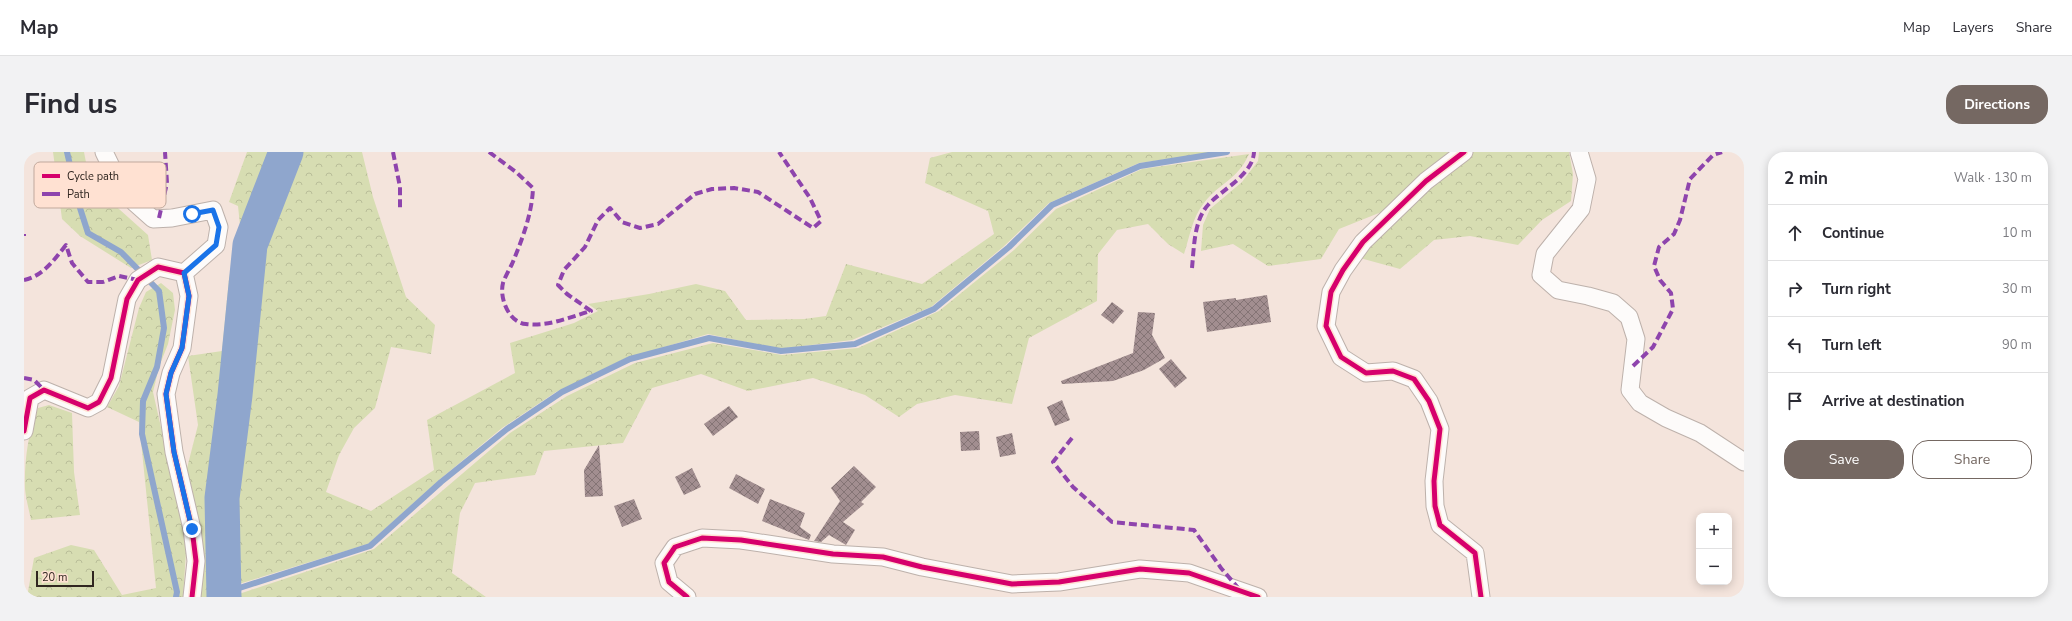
<!DOCTYPE html>
<html lang="en">
<head>
<meta charset="utf-8">
<style>
	body { margin:0; font-family:"Nunito Sans",sans-serif; background:#f2f2f3; color:#2b2b33 }
	.controls { position:absolute; right:12px; bottom:12px; display:grid; overflow:hidden; border-radius:8px; box-shadow:0 2px 10px #0003 }
	.controls button { width:36px; height:36px; display:grid; place-items:center; padding:0; border:0; border-bottom:1px solid #e1e1e2; background:#fff; color:#2b2b33; font:20px sans-serif }
	.scale { position:absolute; left:12px; bottom:10px; width:58px; box-sizing:border-box; padding-left:4px; border:2px solid #302620; border-top:0; font-size:11px; line-height:14px; white-space:nowrap; color:#302620; -webkit-text-stroke:3px #ffe1d2; paint-order:stroke }
	.stop { position:absolute; width:12px; height:12px; margin:-9px; border:3px solid #1a73e8; border-radius:50%; background:#fff }
	.stop.end { background:#1a73e8; border-color:#fff; box-shadow:0 1px 4px #0008 }
	.list { margin:0; padding:0; list-style:none }
	h2 { display:flex; justify-content:space-between; align-items:center; height:52px; margin:0; padding:0 16px; font-size:17px }
	h2 small { font-size:13px; font-weight:400; color:#7c7c81 }
	.list li { display:grid; grid-template-columns:26px 1fr auto; gap:12px; align-items:center; box-sizing:border-box; height:56px; padding:0 16px; border-top:1px solid #e1e1e2 }
	.list b { display:block; font-size:15px; white-space:nowrap }
	.list em { font-size:13px; font-style:normal; color:#7c7c81 }
	.actions { display:flex; gap:8px; padding:12px 16px }
	.actions a { flex:1; padding:9px 0; border:1px solid #756862; border-radius:16px; text-align:center; font-size:14px; color:#756862 }
	.actions .main { background:#756862; color:#fff }
	.icon { flex:none; width:22px; height:22px; fill:none; stroke:currentColor; stroke-width:2; stroke-linecap:round; stroke-linejoin:round }
	.map { position:relative; flex:none; width:1720px; height:445px; overflow:hidden; border-radius:16px }
	header { display:flex; align-items:center; gap:24px; box-sizing:border-box; height:56px; padding:0 20px; background:#fff; border-bottom:1px solid #e1e1e2 }
	header strong { font-size:19px }
	nav { display:flex; gap:22px; margin-inline-start:auto; font-size:14px }
	.intro { display:flex; align-items:center; justify-content:space-between; box-sizing:border-box; height:96px; padding:0 24px }
	h1 { margin:0; font-size:28px }
	.button { padding:10px 18px; border-radius:16px; background:#756862; color:#fff; font-size:14px; font-weight:700 }
	main { display:flex; gap:24px; padding:0 24px }
	aside { flex:1; background:#fff; border-radius:16px; box-shadow:0 2px 10px #0003 }
	.map>svg:first-child { display:block }
	.forest { fill:url(#forest-crowns) }
	.lines { fill:none; stroke-linecap:round; stroke-linejoin:round }
	.stream { stroke:#8fa6cd; stroke-width:6 }
	.river { stroke:#8fa6cd; stroke-width:35 }
	.building { fill:url(#building-cross-hatch) }
	.minor-casing { stroke:#bdb1ab; stroke-width:19 }
	.minor { stroke:#fdfbfa; stroke-width:17 }
	.quiet { stroke:#8e44ad; stroke-width:4; stroke-dasharray:8 4; stroke-linecap:butt }
	.cycleway-casing { stroke:#ffe1d2; stroke-width:8 }
	.cycleway { stroke:#d6006c; stroke-width:5 }
	.route { stroke:#1a73e8; stroke-width:5 }
	.key { fill:#ffe1d2; stroke:#c1a99d; stroke-width:1 }
	.key-label { font-size:11px; fill:#302620 }
</style>
</head>
<body>
<header>
<strong>Map</strong>
<nav><a>Map</a><a>Layers</a><a>Share</a></nav>
</header>
<div class="intro"><h1>Find us</h1><a class="button">Directions</a></div>
<main>
<div class="map">
<svg width="1720" height="445" viewBox="0 0 1720 445">
	<defs>
		<pattern id="forest-crowns" width="20" height="18" patternUnits="userSpaceOnUse"><rect width="20" height="18" fill="#d7ddb2"/><path d="M2 6a3 3 0 1 1 6 0M12 15a3 3 0 1 1 6 0" fill="none" stroke="#b9be99"/></pattern>
		<pattern id="building-cross-hatch" width="8" height="8" patternUnits="userSpaceOnUse"><rect width="8" height="8" fill="#a28e90"/><path d="M0 0l8 8M0 8l8-8" fill="none" stroke="#847475"/></pattern>
	</defs>
	<rect width="100%" height="100%" fill="#f4e4dc"/>
	<path class="forest" d="M 29,0 L 60,0 L 66,31 L 124,83 L 128,108 L 107,116 L 56,84 L 38,67 Z
		M 223,0 L 258,0 L 227,76 L 216,123 L 193,349 L 195,445 L 172,445 L 162,320 L 174,273 L 164,204 L 198,199 L 205,127 L 216,73 L 214,54 L 205,50 Z
		M 267,0 L 338,0 L 349,45 L 382,145 L 411,173 L 407,202 L 367,195 L 351,256 L 330,276 L 315,303 L 302,340 L 347,359 L 410,318 L 403,268 L 491,221 L 486,191 L 550,171 L 574,159 L 564,152 L 625,142 L 672,132 L 701,139 L 722,168 L 780,167 L 802,164 L 822,112 L 898,132 L 970,82 L 964,59 L 901,31 L 906,6 L 928,0 L 1195,0 L 1115,11 L 1025,51 L 979,95 L 907,155 L 828,188 L 755,197 L 684,182 L 600,207 L 532,240 L 478,276 L 415,328 L 344,392 L 205,435 L 202,346 L 230,93 Z
		M 1235,0 L 1432,0 L 1360,59 L 1315,77 L 1297,107 L 1244,114 L 1209,92 L 1177,99 L 1179,73 L 1186,57 L 1218,30 L 1234,9 Z
		M 1449,0 L 1545,0 L 1549,22 L 1547,49 L 1518,68 L 1494,93 L 1446,84 L 1410,88 L 1376,117 L 1336,106 L 1373,62 Z
		M 1225,2 C 1213,29 1196,30 1180,51 C 1168,66 1166,84 1160,102 L 1144,92 L 1124,72 L 1093,78 L 1074,102 L 1073,149 L 1005,186 L 988,252 L 931,243 L 893,252 L 875,265 L 841,243 L 789,226 L 724,239 L 677,222 L 628,236 L 599,291 L 520,299 L 511,323 L 451,331 L 436,361 L 428,421 L 462,445 L 206,445 L 350,397 L 486,281 L 543,244 L 611,211 L 689,191 L 758,203 L 834,196 L 915,159 L 990,98 L 1032,57 L 1118,17 Z
		M 137,131 L 149,141 L 151,158 L 144,192 L 135,215 L 129,240 L 160,377 L 162,401 L 159,445 L 3,445 L 10,406 L 47,393 L 70,398 L 98,443 L 132,436 L 115,270 L 83,255 L 95,234 L 115,156 L 122,140 Z
		M 25,253 L 48,261 L 50,320 L 56,363 L 7,368 C 5,358 2,347 1,337 C 0,311 4,280 14,256 Z"/>
	<g class="lines">
		<path class="stream" d="M 43,0 L 56,56 L 64,81 L 97,100 L 135,139 L 140,176 L 133,215 L 119,249 L 118,282 L 153,440 L 152,445
			M 200,441 L 346,394 L 417,330 L 483,277 L 538,240 L 606,207 L 685,186 L 757,199 L 831,192 L 910,157 L 985,95 L 1028,53 L 1116,14 L 1203,0"/>
		<path class="river" d="M 200,445 L 198,346 L 211,243 L 226,93 L 262,0"/>
	</g>
	<path class="building" d="M 1243,143 L 1247,170 L 1183,180 L 1179,150 L 1212,146 L 1212,148 Z
		M 1088,150 L 1100,159 L 1089,172 L 1077,163 Z
		M 1114,160 L 1131,161 L 1128,183 L 1141,206 L 1120,218 L 1089,229 L 1038,232 L 1037,229 L 1109,201 Z
		M 1147,207 L 1163,226 L 1151,236 L 1135,217 Z
		M 1038,248 L 1046,268 L 1031,274 L 1023,255 Z
		M 705,254 L 714,265 L 689,284 L 680,272 Z
		M 955,279 L 956,298 L 937,299 L 936,280 Z
		M 988,281 L 992,302 L 976,305 L 972,285 Z
		M 575,293 L 579,344 L 561,345 L 560,318 Z
		M 830,314 L 852,335 L 837,350 L 840,352 L 819,370 L 831,378 L 822,393 L 805,383 L 797,390 L 790,389 L 816,349 L 807,336 Z
		M 668,316 L 677,335 L 660,343 L 651,325 Z
		M 712,322 L 741,337 L 734,352 L 705,336 Z
		M 610,347 L 618,367 L 598,375 L 590,354 Z
		M 746,347 L 781,361 L 776,375 L 787,383 L 785,388 L 738,369 Z"/>
	<g class="lines">
		<defs>
			<path id="minor" d="M 80,0 L 97,35 L 111,51 L 129,67 L 148,66 L 189,58 L 195,75 L 192,93 L 160,121
				M 1440,0 L 1402,29 L 1339,90 L 1319,118 L 1307,140 L 1302,174 L 1317,205 L 1342,221 L 1369,219 L 1390,227 L 1405,249 L 1416,277 L 1410,329 L 1411,354 L 1416,373 L 1451,401 L 1457,445
				M 1555,0 L 1563,27 L 1557,57 L 1521,102 L 1517,123 L 1534,138 L 1564,144 L 1589,151 L 1605,165 L 1612,187 L 1606,238 L 1616,251 L 1642,266 L 1676,281 L 1720,310
				M 0,279 L 6,246 L 20,238 L 64,256 L 75,250 L 87,226 L 103,147 L 114,128 L 134,115 L 160,121 L 165,144 L 158,196 L 147,221 L 142,242 L 150,300 L 168,377 L 172,409 L 168,445
				M 663,445 L 645,430 L 640,411 L 651,395 L 678,386 L 717,388 L 809,402 L 859,405 L 898,415 L 988,432 L 1035,430 L 1116,417 L 1165,421 L 1234,445"/>
		</defs>
		<use href="#minor" class="minor-casing"/>
		<use href="#minor" class="minor"/>
		<path class="quiet" d="M 369,0 L 376,35 L 376,57
			M 465,0 L 492,20 L 509,36 C 508,62 498,88 488,112 C 485,118 481,125 479,131 C 475,146 485,171 502,172 C 524,175 546,165 567,159 L 543,142 L 534,133 L 540,118 L 561,95 L 574,68 L 586,56 L 598,70 L 616,76 L 634,72 L 671,42 L 688,37 L 710,36 L 734,40 L 789,76 L 797,69 L 786,46 L 755,0
			M 135,66 L 143,31 L 141,0
			M 0,82 L 0,84
			M 1168,116 C 1170,96 1170,68 1184,53 C 1197,38 1229,23 1230,0
			M 0,128 C 19,124 30,108 42,93 L 48,111 L 64,130 L 79,130 L 95,124 L 114,128
			M 1609,214 L 1629,195 L 1649,157 L 1647,141 L 1636,128 L 1630,114 L 1635,95 L 1650,82 L 1656,68 L 1666,27 L 1689,3 L 1698,0
			M 0,226 L 10,228 L 20,238
			M 1048,286 L 1029,310 L 1049,335 L 1088,370 L 1170,378 L 1197,416 L 1215,437"/>
		<defs>
			<path id="cycleway" d="M 1440,0 L 1402,29 L 1339,90 L 1319,118 L 1307,140 L 1302,174 L 1317,205 L 1342,221 L 1369,219 L 1390,227 L 1405,249 L 1416,277 L 1410,329 L 1411,354 L 1416,373 L 1451,401 L 1457,445
				M 0,279 L 6,246 L 20,238 L 64,256 L 75,250 L 87,226 L 103,147 L 114,128 L 134,115 L 160,121 L 165,144 L 158,196 L 147,221 L 142,242 L 150,300 L 168,377 L 172,409 L 168,445
				M 663,445 L 645,430 L 640,411 L 651,395 L 678,386 L 717,388 L 809,402 L 859,405 L 898,415 L 988,432 L 1035,430 L 1116,417 L 1165,421 L 1234,445"/>
		</defs>
		<use href="#cycleway" class="cycleway-casing"/>
		<use href="#cycleway" class="cycleway"/>
	</g>
	<g class="lines">
		<path class="route" d="M 168,62 L 189,58 L 195,75 L 192,93 L 160,121 L 165,144 L 158,196 L 147,221 L 142,242 L 150,300 L 168,377"/>
	</g>
	<rect x="10" y="10" width="132" height="46" rx="6" class="key"/>
	<rect x="18" y="22" width="18" height="4" fill="#d6006c"/>
	<rect x="18" y="40" width="18" height="4" fill="#8e44ad"/>
	<g class="key-label">
		<text x="43" y="28">Cycle path</text>
		<text x="43" y="46">Path</text>
	</g>
</svg>
<div class="controls">
<button>+</button>
<button>−</button>
</div>
<div class="scale">20 m</div>
<div class="stop" style="left:168px;top:62px"></div>
<div class="stop end" style="left:168px;top:377px"></div>
</div>
<aside>
<h2>2 min<small>Walk · 130 m</small></h2>
<ul class="list">
<li><svg class="icon" aria-label="ahead" viewBox="0 0 24 24"><path d="M12 20V5M6 11l6-6 6 6"/></svg><div><b>Continue</b></div><em>10 m</em></li>
<li><svg class="icon" aria-label="right" viewBox="0 0 24 24"><path d="M7 20v-9h11M14 6l5 5-5 5"/></svg><div><b>Turn right</b></div><em>30 m</em></li>
<li><svg class="icon" aria-label="left" viewBox="0 0 24 24"><path d="M17 20v-9H6M10 6l-5 5 5 5"/></svg><div><b>Turn left</b></div><em>90 m</em></li>
<li><svg class="icon" aria-label="arrive" viewBox="0 0 24 24"><path d="M6 21V4h12l-3 4 3 4H6"/></svg><div><b>Arrive at destination</b></div></li>
</ul>
<div class="actions"><a class="main">Save</a><a>Share</a></div>
</aside>
</main>
</body>
</html>
